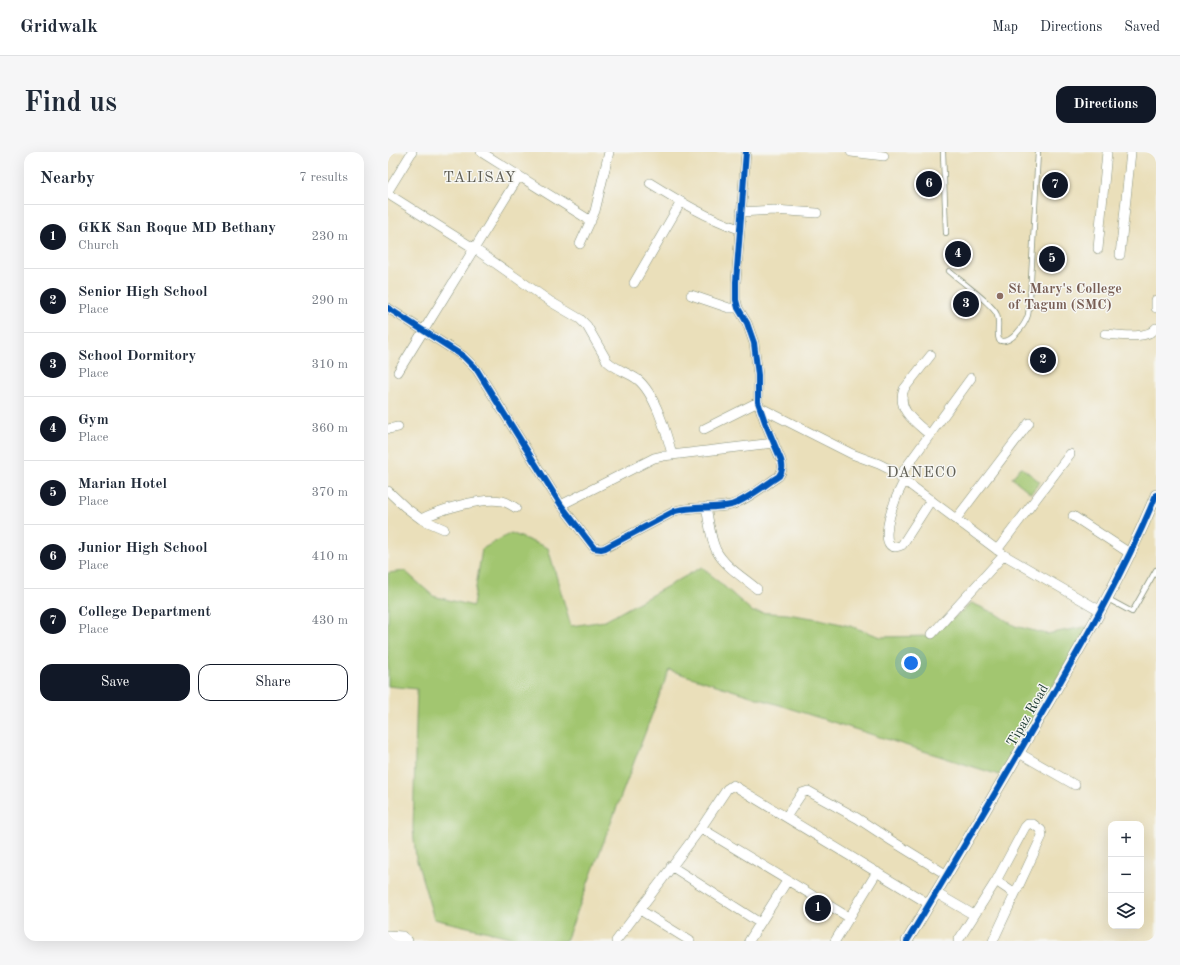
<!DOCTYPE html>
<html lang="en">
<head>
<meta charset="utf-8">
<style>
	body { margin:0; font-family:"Old Standard TT",serif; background:#f6f6f7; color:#1f2937 }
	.controls { position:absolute; right:12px; bottom:12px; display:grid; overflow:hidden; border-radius:8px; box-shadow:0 4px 16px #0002 }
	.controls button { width:36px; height:36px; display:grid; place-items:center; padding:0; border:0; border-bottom:1px solid #e0e1e3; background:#fff; color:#1f2937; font:20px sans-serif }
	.you { position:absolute; left:523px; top:511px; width:14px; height:14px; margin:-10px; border:3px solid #fff; border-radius:50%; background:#1a73e8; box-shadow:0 0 0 6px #1a73e833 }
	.badge { display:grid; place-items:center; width:26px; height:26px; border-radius:50%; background:#111827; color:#fff; font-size:13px; font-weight:700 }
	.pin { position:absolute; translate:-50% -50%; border:2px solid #fff; box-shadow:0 1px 4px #0006 }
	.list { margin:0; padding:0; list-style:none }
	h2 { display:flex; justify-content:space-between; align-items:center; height:52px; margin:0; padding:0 16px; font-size:17px }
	h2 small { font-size:13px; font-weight:400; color:#747a83 }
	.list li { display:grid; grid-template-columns:26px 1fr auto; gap:12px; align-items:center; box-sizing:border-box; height:64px; padding:0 16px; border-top:1px solid #e0e1e3 }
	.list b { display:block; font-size:15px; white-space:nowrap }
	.list p { margin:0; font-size:13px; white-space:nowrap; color:#747a83 }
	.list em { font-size:13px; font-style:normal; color:#747a83 }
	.actions { display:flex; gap:8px; padding:12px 16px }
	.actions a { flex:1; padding:9px 0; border:1px solid #111827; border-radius:12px; text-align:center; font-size:14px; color:#111827 }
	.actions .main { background:#111827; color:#fff }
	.icon { flex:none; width:22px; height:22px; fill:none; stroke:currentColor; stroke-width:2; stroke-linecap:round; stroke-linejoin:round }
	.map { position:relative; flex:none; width:768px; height:789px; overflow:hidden; border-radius:12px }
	header { display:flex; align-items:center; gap:24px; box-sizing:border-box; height:56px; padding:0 20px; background:#fff; border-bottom:1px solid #e0e1e3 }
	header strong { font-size:19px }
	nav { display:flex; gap:22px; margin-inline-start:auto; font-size:14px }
	.intro { display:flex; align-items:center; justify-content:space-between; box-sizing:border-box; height:96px; padding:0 24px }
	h1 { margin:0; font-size:28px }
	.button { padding:10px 18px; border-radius:12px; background:#111827; color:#fff; font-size:14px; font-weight:700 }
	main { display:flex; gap:24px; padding:0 24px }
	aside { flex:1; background:#fff; border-radius:12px; box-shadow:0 4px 16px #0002 }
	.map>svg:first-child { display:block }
	.green { fill:#a2c670; stroke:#608252 }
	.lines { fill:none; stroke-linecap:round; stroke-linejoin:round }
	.service-casing { stroke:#848e77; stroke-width:6 }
	.minor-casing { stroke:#848e77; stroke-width:10 }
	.tertiary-casing { stroke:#848e77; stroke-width:12 }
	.service { stroke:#fff; stroke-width:4.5 }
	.minor { stroke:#fff; stroke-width:9 }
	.tertiary { stroke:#fff; stroke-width:11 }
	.cycleway-casing { stroke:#f6f6f2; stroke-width:8 }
	.cycleway { stroke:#0057b8; stroke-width:6 }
	.education-dot { fill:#8d6e63; stroke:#f6f6f2; stroke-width:1.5 }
	.labels { text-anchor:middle; stroke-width:3; stroke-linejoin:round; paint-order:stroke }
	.education-label { font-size:14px; font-weight:bold; fill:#785e54; stroke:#f6f6f2; text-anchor:start }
	.street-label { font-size:14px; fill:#1f3d34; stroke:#f6f6f2 }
	.neighbourhood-label { font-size:15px; letter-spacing:1px; fill:#5f5e54; stroke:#f6f6f2 }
</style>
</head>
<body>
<header>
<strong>Gridwalk</strong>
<nav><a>Map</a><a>Directions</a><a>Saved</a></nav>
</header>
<div class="intro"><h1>Find us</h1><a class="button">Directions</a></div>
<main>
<aside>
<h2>Nearby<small>7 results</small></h2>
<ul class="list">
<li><span class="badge">1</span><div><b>GKK San Roque MD Bethany</b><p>Church</p></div><em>230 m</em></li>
<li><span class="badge">2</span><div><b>Senior High School</b><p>Place</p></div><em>290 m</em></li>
<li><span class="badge">3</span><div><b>School Dormitory</b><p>Place</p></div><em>310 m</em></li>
<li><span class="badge">4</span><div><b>Gym</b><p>Place</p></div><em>360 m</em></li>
<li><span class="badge">5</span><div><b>Marian Hotel</b><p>Place</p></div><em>370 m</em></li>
<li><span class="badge">6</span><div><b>Junior High School</b><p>Place</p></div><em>410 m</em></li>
<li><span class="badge">7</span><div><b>College Department</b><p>Place</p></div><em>430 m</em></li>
</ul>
<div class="actions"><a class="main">Save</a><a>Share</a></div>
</aside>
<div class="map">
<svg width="768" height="789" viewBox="0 0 768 789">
	<rect width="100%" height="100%" fill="#f6f6f2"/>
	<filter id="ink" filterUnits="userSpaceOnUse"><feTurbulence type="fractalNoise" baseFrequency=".025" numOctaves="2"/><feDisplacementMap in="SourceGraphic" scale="8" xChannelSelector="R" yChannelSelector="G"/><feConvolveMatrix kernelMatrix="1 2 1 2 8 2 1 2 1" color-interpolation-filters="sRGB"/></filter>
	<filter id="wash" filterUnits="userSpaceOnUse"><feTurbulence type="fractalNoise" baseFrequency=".012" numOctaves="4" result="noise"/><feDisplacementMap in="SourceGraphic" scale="16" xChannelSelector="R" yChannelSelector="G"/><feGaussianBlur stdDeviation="0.9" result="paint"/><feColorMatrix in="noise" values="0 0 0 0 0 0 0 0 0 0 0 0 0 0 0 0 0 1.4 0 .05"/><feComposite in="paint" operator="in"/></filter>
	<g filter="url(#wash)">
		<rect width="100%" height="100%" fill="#eadfba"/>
		<path class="green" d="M 633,315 L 652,330 L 643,341 L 624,326 Z
			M 123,381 L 160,396 L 183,474 L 217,469 L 314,415 L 365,460 L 399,462 L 431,467 L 462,474 L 493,485 L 543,484 L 584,451 L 608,462 L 627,474 L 659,482 L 701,474 L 611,623 L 281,518 L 178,789 L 126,789 L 122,785 L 46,767 L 28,706 L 25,677 L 29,537 L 0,534 L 0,421 L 17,419 L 45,444 L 85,454 L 94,397 Z"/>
	</g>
	<g filter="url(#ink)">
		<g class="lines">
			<defs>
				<path id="service" d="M 555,0 L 558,81
					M 561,119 C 571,128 606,153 609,163 C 612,171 608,180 611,188 C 622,194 637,173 640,163 C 641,158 641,152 642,146 L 650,0
					M 720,447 L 744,460 L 768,418"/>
				<path id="minor" d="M 93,0 L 203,69
					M 463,0 L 496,4
					M 262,31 C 291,49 319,66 351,77
					M 0,39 L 24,0
					M 0,42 L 87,97 L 163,150 L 192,167 L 199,174 L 219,209 C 227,217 239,220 249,227 C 267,241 278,280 284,302
					M 353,60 L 386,58 L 429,61
					M 192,92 L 207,59 L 221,0
					M 710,97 L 719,0
					M 732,103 L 743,0
					M 246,131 L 293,50
					M 303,143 L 341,156 L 350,156
					M 768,148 L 768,156
					M 0,156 L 75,204 L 89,218 L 173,353 L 206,396 L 213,397 L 217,396 L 287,359 C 305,354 325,357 343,353 C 359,348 377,333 391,324 C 395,318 395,314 393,308 L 377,270 L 370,250 L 370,223 L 366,191 L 359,171 L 350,156 L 348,148 L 348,130 L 358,0
					M 717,182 C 730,183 759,188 768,176
					M 10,220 L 131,24
					M 373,256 L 464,302 L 491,312 L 501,317 L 616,403 L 713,459
					M 0,277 L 10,275
					M 316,277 L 370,250
					M 542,283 C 527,270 508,258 516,237 L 543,203
					M 511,325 L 583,226
					M 516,329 C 513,336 508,344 506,352 C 501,363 490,404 514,393 L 543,348
					M 0,339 L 17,355 L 33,367 L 56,377
					M 173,353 L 266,306 L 275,304 L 386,291
					M 318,355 C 321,369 322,385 328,398 C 336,414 355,425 369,437
					M 685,364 L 743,402
					M 33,367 C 51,358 93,345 114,349 C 119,350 123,353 128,356
					M 568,367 L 641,271
					M 609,398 L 682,302
					M 544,482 L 616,403
					M 631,601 L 687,633
					M 398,665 L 414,641 L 420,639 L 469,666 L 504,689 L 559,723
					M 313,676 L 462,766
					M 283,714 L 372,771
					M 608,729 L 627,742
					M 548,741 L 586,763
					M 252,758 L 302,789
					M 228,789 L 313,676 L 339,637 L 345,633 L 541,752
					M 361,789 L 399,729
					M 447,789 L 489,720
					M 570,789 L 608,729 L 637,675 L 640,672 L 645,672 L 653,678 L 654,684 L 605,789"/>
				<path id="tertiary" d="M 0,784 L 14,785 L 19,789
					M 519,789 C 562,718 605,645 647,573 C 691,498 735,424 768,343"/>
			</defs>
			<use href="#service" class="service-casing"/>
			<use href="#minor" class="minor-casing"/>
			<use href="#tertiary" class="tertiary-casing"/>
			<use href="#service" class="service"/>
			<use href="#minor" class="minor"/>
			<use href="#tertiary" class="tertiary"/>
			<defs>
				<path id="cycleway" d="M 0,156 L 75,204 L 89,218 L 173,353 L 206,396 L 213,397 L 217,396 L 287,359 C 305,354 325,357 343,353 C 359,348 377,333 391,324 C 395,318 395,314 393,308 L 377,270 L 370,250 L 370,223 L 366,191 L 359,171 L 350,156 L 348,148 L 348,130 L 358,0
					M 519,789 C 562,718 605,645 647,573 C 691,498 735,424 768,343"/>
			</defs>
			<use href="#cycleway" class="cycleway-casing"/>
			<use href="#cycleway" class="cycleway"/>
		</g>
	</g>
	<circle class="education-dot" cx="612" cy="144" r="4"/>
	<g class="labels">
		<g class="education-label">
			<text x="620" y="141">St. Mary's College<tspan x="620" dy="16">of Tagum (SMC)</tspan></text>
		</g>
		<g class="street-label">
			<text transform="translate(639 563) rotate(-60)" y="5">Tipaz Road</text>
		</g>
		<g class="neighbourhood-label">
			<text x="92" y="30">TALISAY</text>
			<text x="534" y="325">DANECO</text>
		</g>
	</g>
</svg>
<div class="controls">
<button>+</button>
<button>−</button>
<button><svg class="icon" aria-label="layers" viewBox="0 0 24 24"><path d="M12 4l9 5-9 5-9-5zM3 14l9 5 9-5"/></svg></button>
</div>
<div class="you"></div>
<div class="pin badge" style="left:430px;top:756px">1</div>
<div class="pin badge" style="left:655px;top:208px">2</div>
<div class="pin badge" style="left:578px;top:152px">3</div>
<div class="pin badge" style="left:570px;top:102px">4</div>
<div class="pin badge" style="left:664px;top:107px">5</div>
<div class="pin badge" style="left:541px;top:32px">6</div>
<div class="pin badge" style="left:667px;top:33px">7</div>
</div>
</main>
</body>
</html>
